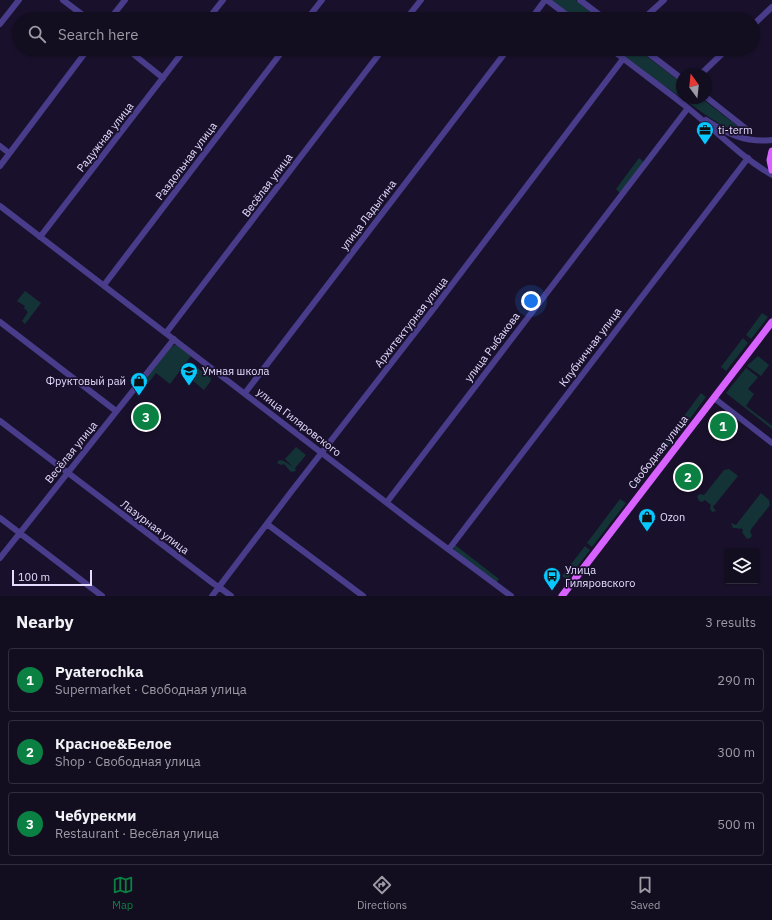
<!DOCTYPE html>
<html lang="en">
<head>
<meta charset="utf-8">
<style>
	body { margin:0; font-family:"IBM Plex Sans",sans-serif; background:#1c1629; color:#f1f3f6 }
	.controls { position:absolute; right:12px; bottom:12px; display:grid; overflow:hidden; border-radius:4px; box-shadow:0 1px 3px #0004 }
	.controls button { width:36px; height:36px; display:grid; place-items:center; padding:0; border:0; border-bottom:1px solid #322d3e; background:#130d20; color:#f1f3f6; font:20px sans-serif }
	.compass { position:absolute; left:676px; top:68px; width:36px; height:36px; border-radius:50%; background:#130d20; box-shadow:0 1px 3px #0004; rotate:345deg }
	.scale { position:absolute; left:12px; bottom:10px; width:80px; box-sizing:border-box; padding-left:4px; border:2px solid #e4dbff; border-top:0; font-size:11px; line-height:14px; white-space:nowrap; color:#e4dbff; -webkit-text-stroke:3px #19112b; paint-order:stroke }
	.you { position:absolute; left:531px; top:301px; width:14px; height:14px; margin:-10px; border:3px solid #fff; border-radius:50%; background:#1a73e8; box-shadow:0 0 0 6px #1a73e833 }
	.badge { display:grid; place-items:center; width:26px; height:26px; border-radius:50%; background:#0b8043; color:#fff; font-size:13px; font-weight:700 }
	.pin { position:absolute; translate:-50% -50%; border:2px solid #fff; box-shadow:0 1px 4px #0006 }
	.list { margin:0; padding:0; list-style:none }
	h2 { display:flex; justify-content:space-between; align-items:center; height:52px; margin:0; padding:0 16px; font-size:17px }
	h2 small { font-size:13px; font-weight:400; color:#9d9ca5 }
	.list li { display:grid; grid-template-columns:26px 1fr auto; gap:12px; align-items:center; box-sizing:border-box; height:64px; margin:0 8px 8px; padding:0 8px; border:1px solid #322d3e; border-radius:4px }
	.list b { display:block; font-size:15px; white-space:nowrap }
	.list p { margin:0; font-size:13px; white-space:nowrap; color:#9d9ca5 }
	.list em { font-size:13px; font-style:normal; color:#9d9ca5 }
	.icon { flex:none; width:22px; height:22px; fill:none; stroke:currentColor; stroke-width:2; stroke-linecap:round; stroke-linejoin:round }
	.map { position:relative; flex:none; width:772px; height:596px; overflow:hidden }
	.search { position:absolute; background:#130d20; box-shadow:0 1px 3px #0004; left:12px; right:12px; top:12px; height:44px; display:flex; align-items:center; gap:10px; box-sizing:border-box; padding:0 14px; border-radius:22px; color:#9d9ca5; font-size:15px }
	.sheet { height:268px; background:#130d20 }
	nav { display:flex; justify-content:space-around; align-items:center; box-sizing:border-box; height:56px; border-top:1px solid #322d3e; background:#130d20; font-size:11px; color:#9d9ca5 }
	nav a { display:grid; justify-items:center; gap:2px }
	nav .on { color:#0b8043 }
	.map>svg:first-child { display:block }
	.green { fill:#143336 }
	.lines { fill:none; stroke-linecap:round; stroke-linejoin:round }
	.minor { stroke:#483c8b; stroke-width:6 }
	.major { stroke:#d762ff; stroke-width:7 }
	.labels { text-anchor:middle; stroke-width:3.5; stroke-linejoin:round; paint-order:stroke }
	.poi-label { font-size:11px; fill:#e4dbff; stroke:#19112b; text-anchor:start }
	.street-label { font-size:11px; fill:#e4dbff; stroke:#19112b }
</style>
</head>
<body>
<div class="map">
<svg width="772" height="596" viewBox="0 0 772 596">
	<rect width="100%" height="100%" fill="#19112b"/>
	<path class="green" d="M 550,0 L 575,0 L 600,19 L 575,19 Z
		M 619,49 L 637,49 L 682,83 L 682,98 L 701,98 L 748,134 L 747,135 C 722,129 704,113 683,99 C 661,83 638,68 617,52 Z
		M 639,158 L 644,162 L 620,193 L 616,189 Z
		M 25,291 L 41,303 L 25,324 L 22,321 L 28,312 L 24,308 L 25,306 L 17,301 Z
		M 762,313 L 768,317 L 751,339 L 746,335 Z
		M 743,338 L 748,343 L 726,371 L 721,367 Z
		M 175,345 L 177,345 L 191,356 L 170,384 L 156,373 L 138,396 L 135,392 L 171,347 Z
		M 758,356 L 769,365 L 761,376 L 747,366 Z
		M 195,366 L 211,378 L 210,382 L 204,390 L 187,376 Z
		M 746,368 L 758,377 L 748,389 L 754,394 L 746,406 L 772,426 L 772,429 L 726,393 Z
		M 701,393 L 706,397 L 689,420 L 684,416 Z
		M 682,418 L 687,422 L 636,489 L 631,485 Z
		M 296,447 L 306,455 L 295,468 L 296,471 L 291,472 L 284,464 L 281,465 L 277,463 L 279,460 L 284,461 L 293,467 L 285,459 Z
		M 729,469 L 738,476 L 713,507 L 716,511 L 712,512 L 710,508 L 711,505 L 705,500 L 702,502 L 699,501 L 697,496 L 700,494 L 704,495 L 724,470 Z
		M 761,493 L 769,500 L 770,505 L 760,518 L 758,518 L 759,519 L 752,528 L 751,528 L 752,529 L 750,531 L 752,536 L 750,538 L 747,539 L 742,532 L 743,530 L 741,528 L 739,529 L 737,528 L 733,528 L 731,523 L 736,525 Z
		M 620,499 L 626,503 L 592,547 L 587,543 Z
		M 455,545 L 499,579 L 496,583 L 455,552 L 454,548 Z
		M 585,546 L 590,550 L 567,580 L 562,576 Z"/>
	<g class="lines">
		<path class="minor" d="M 63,0 L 88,19
			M 547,0 L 572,19
			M 580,0 L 605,19
			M 110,19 L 125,0
			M 208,19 L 223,0
			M 307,19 L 322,0
			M 406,19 L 421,0
			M 531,19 L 545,0
			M 643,19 L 664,0
			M 0,24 L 19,0
			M 753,25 L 772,7
			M 127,49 L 163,78
			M 611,49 C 636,69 663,88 688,108 C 716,131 741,157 772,175
			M 643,49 L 682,79
			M 701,74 L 727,49
			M 706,97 L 749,131
			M 706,120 C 727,134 746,143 772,140
			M 0,146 L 9,153
			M 0,166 L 88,49
			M 0,206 L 413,523 L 511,596
			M 40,237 L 185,49
			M 104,285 L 284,49
			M 0,322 L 116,411
			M 166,333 L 383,49
			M 245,393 L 508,49
			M 714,398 L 772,443
			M 0,421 L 214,584 L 219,587 L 231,596
			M 387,502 L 688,108
			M 0,518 L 102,596
			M 267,524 L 363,596
			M 449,549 L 748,158
			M 0,558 L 174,339
			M 212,596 L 291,492 L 435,307 L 623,59"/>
		<path class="major" d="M 772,151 L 770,160 L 772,170
			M 562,596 L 772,322"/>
	</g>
	<defs>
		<symbol id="office-pin" viewBox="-11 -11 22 30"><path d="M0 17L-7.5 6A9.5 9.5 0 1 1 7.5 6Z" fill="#07c9ff" stroke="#19112b"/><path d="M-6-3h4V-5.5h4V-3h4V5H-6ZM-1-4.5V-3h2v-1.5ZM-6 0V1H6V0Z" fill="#111"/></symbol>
		<symbol id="school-pin" viewBox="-11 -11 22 30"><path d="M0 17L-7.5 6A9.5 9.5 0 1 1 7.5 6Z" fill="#07c9ff" stroke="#19112b"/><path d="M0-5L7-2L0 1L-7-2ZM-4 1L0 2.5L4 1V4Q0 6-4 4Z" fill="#111"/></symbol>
		<symbol id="shop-pin" viewBox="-11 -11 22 30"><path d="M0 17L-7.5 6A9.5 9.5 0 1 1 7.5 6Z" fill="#07c9ff" stroke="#19112b"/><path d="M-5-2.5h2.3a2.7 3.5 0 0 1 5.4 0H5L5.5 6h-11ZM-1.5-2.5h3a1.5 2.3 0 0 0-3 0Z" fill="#111"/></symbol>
		<symbol id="bus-pin" viewBox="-11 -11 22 30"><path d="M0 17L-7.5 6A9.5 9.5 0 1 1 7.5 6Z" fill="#07c9ff" stroke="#19112b"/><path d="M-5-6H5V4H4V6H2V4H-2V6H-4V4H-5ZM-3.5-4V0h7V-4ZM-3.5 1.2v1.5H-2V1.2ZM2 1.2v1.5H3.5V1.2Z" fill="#111"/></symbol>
	</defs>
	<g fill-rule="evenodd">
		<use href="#office-pin" x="695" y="120" width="20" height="27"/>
		<use href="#school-pin" x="179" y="361" width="20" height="27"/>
		<use href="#shop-pin" x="129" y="371" width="20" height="27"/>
		<use href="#shop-pin" x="637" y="507" width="20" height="27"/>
		<use href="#bus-pin" x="542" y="566" width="20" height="27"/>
	</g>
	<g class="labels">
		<g class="poi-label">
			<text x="718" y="134">ti-term</text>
			<text x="202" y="375">Умная школа</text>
			<text x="126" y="385" text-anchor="end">Фруктовый рай</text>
			<text x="660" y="521">Ozon</text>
			<text x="565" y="574">Улица<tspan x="565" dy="13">Гиляровского</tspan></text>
		</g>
		<g class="street-label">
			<text transform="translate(105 137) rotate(-52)" y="4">Радужная улица</text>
			<text transform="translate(186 161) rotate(-53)" y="4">Раздольная улица</text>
			<text transform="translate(267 185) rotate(-53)" y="4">Весёлая улица</text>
			<text transform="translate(368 215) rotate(-53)" y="4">улица Ладыгина</text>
			<text transform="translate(411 322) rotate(-52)" y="4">Архитектурная улица</text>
			<text transform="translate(492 347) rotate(-53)" y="4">улица Рыбакова</text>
			<text transform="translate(590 347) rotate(-53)" y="4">Клубничная улица</text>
			<text transform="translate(299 422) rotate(38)" y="4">улица Гиляровского</text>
			<text transform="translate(71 452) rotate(-51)" y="4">Весёлая улица</text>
			<text transform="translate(658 452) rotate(-52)" y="4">Свободная улица</text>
			<text transform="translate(155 527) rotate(37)" y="4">Лазурная улица</text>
		</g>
	</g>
</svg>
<div class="controls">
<button><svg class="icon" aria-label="layers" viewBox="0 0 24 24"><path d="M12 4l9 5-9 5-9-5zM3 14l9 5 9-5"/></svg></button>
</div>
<svg class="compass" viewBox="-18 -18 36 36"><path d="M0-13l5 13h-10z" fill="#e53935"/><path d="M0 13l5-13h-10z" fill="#9d9ca5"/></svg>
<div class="scale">100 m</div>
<div class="you"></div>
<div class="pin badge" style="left:723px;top:426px">1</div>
<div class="pin badge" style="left:688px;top:477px">2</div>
<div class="pin badge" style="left:146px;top:417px">3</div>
<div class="search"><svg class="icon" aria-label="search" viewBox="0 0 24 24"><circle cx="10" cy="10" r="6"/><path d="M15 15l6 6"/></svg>Search here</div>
</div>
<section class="sheet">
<h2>Nearby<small>3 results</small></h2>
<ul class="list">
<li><span class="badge">1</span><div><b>Pyaterochka</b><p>Supermarket · Свободная улица</p></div><em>290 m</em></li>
<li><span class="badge">2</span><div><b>Красное&amp;Белое</b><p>Shop · Свободная улица</p></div><em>300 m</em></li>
<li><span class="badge">3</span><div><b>Чебурекми</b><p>Restaurant · Весёлая улица</p></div><em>500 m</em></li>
</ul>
</section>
<nav>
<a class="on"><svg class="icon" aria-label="map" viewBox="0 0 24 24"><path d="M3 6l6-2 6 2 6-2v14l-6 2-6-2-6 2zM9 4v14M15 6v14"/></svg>Map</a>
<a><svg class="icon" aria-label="directions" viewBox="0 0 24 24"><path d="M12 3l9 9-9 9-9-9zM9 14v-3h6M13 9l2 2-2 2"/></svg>Directions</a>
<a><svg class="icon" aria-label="saved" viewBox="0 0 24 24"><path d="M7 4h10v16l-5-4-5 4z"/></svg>Saved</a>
</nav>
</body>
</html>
